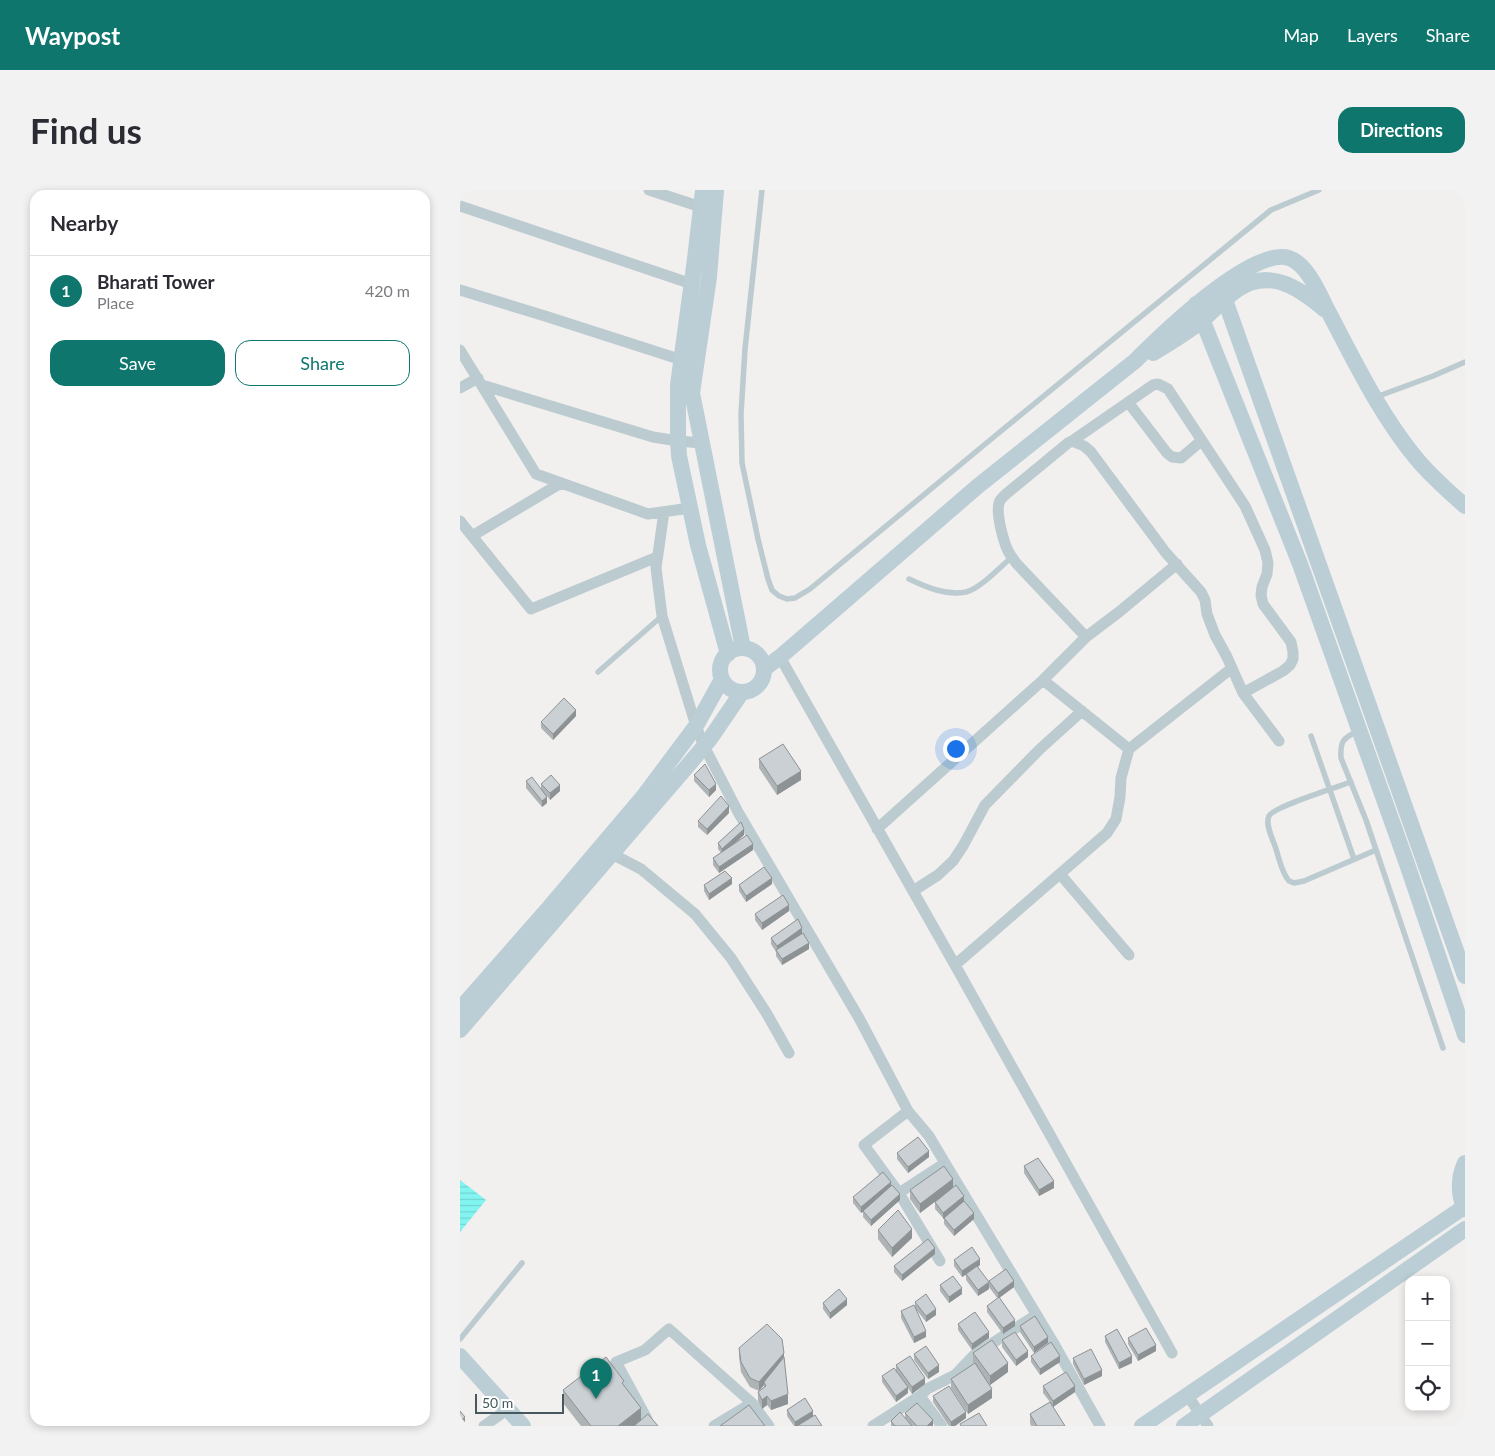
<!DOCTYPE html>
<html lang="en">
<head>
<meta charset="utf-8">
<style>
	body { margin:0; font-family:Lato,sans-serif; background:#f2f2f3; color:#2b2b33 }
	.controls { position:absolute; right:15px; bottom:15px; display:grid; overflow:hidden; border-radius:10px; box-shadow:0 2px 8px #0003 }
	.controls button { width:45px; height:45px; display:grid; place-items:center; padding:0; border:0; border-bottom:1px solid #e1e1e2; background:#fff; color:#2b2b33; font:25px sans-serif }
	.scale { position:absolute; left:15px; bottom:12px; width:89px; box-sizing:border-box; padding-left:5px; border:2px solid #45595e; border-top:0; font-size:14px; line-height:18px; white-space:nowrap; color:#45595e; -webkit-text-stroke:4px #fff; paint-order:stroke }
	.you { position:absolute; left:495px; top:558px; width:18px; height:18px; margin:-12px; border:4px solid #fff; border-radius:50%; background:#1a73e8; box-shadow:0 0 0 8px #1a73e833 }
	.badge { display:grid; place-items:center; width:32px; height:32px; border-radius:50%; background:#0f766e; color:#fff; font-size:16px; font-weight:700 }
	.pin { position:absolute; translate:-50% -41px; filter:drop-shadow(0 1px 2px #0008) }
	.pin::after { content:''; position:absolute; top:26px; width:18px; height:15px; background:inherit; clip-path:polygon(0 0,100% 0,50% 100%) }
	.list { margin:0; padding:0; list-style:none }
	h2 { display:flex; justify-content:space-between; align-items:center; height:65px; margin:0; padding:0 20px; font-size:21px }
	h2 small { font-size:16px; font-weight:400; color:#7c7c81 }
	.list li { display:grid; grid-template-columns:32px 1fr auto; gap:15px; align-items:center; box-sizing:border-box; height:70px; padding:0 20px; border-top:1px solid #e1e1e2 }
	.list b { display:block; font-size:19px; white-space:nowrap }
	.list p { margin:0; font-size:16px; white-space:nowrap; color:#7c7c81 }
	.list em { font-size:16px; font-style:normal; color:#7c7c81 }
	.actions { display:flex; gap:10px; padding:15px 20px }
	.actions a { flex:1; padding:11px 0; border:1px solid #0f766e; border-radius:15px; text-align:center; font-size:18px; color:#0f766e }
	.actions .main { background:#0f766e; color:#fff }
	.icon { flex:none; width:28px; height:28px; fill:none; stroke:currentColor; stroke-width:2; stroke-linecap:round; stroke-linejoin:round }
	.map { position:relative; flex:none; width:1005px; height:1236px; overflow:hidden; border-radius:15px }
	header { display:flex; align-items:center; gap:30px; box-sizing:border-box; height:70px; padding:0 25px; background:#0f766e; color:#fff }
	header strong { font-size:24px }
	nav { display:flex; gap:28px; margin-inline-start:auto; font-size:18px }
	.intro { display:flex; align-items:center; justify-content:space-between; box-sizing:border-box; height:120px; padding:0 30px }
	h1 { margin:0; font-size:35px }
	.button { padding:12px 22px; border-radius:15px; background:#0f766e; color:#fff; font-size:18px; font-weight:700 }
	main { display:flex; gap:30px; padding:0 30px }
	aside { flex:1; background:#fff; border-radius:15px; box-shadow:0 2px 8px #0003 }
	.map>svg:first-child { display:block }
	.water { fill:url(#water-rules) }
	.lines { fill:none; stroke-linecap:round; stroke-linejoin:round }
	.lane { stroke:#bbcbcf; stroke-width:5.5 }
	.street { stroke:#bbcbcf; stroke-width:11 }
	.secondary { stroke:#bbced5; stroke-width:16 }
	.wall { fill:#aeb3b6 }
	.shaded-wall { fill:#8d9294 }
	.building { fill:#cad0d4; stroke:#8d9294 }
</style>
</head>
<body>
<header>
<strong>Waypost</strong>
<nav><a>Map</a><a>Layers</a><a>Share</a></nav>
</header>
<div class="intro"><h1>Find us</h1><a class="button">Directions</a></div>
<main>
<aside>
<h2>Nearby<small></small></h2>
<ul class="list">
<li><span class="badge">1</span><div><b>Bharati Tower</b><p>Place</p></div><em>420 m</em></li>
</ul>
<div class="actions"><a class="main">Save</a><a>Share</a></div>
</aside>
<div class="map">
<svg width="1005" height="1236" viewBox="0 0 1005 1236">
	<defs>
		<pattern id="water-rules" width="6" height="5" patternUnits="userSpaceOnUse" patternTransform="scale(1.25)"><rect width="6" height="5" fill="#82f5f1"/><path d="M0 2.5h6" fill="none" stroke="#72d4d1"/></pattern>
	</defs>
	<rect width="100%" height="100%" fill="#f2efef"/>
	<path class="water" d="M 0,990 L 26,1010 L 0,1042 Z"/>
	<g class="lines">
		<path class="lane" d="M 302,0 L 285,159 L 281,224 L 282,273 L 298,349 L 308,389 L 312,400 L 319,406 L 327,409 L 335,408 L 350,399 L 541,241 L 811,20 L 859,0
			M 916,207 L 973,186 L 1005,172
			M 449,389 C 466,397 486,406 506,402 C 521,398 540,377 552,367
			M 138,482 L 202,426
			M 898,541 C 883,548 880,551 881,568 L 906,630 L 983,858
			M 851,546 L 894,669
			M 891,592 C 877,597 813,617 809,626 C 805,634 812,648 815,656 C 819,667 821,682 829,691 L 834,693 L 844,691 L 916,660
			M 0,1149 L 62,1073"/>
		<path class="street" d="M 189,0 L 241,17
			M 0,16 L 232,94
			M 0,100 L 85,126 L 222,170
			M 0,160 L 76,284 L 188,324 L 230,318
			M 22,195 L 193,247 L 218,251 L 242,253
			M 0,198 L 18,188
			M 668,212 L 707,263 L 712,267 L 721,268 L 741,251
			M 612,251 L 693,195 L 698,194 L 708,199 L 785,316 L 805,360 L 808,373 L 807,384 L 802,397 L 801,405 L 803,414 L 831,452 L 833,462 L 833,469 L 830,475 L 823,481 L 783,503
			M 204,322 L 196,378 L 202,426 L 236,536 L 244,556 L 278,622 L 399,828 L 448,921 L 469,946 L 485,973 L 593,1152 L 640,1236
			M 0,331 L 71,419 L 197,367
			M 12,346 L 101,293
			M 626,447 L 557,374 C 554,370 550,365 548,361 C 543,350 536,324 539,313 C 540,309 543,307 546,304 L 608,253 L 612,251 L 624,256 L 631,262 L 706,363 L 741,402 L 745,410 L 747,424 L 755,445 L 767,467 L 783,503 L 819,551
			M 320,467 L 495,775 L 712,1163
			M 583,490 L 626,447 L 659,422 L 717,374
			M 417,639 L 583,490 L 669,559
			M 152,664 L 181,679 L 235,724 L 271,768 L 307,824 L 329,863
			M 600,684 L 669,765
			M 453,701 L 478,685 L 493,671 L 503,656 L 525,615 L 580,559 L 622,521
			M 495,775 L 647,643 L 656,629 L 660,607 L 661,588 L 669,559 L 772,478
			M 448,921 L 404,955 L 439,1003 L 485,973
			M 439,1003 L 480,1071
			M 460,1206 L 482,1236
			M 728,1206 L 748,1236
			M 187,1229 L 156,1172 L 185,1160 L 209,1139 L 292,1213
			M 24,1236 L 48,1219
			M 254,1236 L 292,1213 L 309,1236
			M 413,1236 L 460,1206 L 467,1199 L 495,1185 L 514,1165 L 576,1125"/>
		<path class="secondary" d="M 256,0 L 249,87 L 232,203 L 283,458
			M 256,2 L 243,0 L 235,69 L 218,195 L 218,251 L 219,266 L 238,355 L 268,464
			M 760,96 L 1005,786
			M 736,114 L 840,374 L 946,671 L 1005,845
			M 693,163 C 710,153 728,142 744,129 C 755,119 766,107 778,99 C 810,78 839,98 864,119
			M260 480a22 22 0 1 1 44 0a22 22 0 1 1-44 0Z
			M 305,478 L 320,467 L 518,296 L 675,171 C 700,146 792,56 829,68 C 847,74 859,103 867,119 C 894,170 919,223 956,268 C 969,284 989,302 1005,316
			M 0,819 L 87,720 L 183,607 L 236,536 L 262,489
			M 0,840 L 230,573 L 250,549 L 282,502
			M 1005,973 C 998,988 998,1005 1005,1019
			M 0,1166 L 63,1236
			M 682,1236 L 1004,1017
			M 724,1236 L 1005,1039"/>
	</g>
	<path class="wall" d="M 116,526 L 93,550 L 81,538 L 81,532 Z
		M 299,569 L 341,590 L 317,605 L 299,578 Z
		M 234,585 L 256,600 L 249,607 L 234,591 Z
		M 66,591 L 81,599 L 81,594 L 100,601 L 90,610 L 87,606 L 87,613 L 82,617 L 66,598 Z
		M 269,623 L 247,645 L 238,637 L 238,631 Z
		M 284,645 L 272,655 L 293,660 L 259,683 L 253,675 L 253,668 L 261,663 L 258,659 L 258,653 Z
		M 272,694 L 249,710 L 244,701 L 244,695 Z
		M 312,694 L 286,712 L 279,701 L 279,695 Z
		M 329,721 L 302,740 L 295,730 L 295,724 Z
		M 342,744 L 349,759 L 322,775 L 316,766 L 316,762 L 311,754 L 311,748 Z
		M 437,963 L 469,967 L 448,983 L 437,969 Z
		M 564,976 L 594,998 L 579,1006 L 564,983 Z
		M 431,995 L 440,1010 L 411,1036 L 403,1027 L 403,1022 L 401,1023 L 393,1013 L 393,1007 Z
		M 493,997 L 504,1011 L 514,1029 L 494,1046 L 484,1034 L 484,1029 L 475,1019 L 475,1012 L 480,1008 L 460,1023 L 450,1009 L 450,1000 Z
		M 418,1040 L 452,1048 L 432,1067 L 418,1049 Z
		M 475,1064 L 442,1091 L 434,1082 L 434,1076 Z
		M 494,1070 L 520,1075 L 518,1077 L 529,1099 L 518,1106 L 506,1090 L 506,1085 L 502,1087 L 494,1076 Z
		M 529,1091 L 554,1097 L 539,1107 L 555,1136 L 543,1144 L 527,1122 L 527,1116 L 538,1109 L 529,1097 Z
		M 480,1095 L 502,1104 L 489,1113 L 480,1101 Z
		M 455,1112 L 476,1125 L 466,1132 L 455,1118 Z
		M 363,1113 L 387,1115 L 370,1129 L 363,1119 Z
		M 441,1121 L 466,1147 L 454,1153 L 441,1128 Z
		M 498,1134 L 529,1148 L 512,1160 L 498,1140 Z
		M 560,1136 L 588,1153 L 574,1163 L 560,1142 Z
		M 645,1146 L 672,1173 L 659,1179 L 645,1152 Z
		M 668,1148 L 696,1161 L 678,1171 L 668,1154 Z
		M 542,1150 L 568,1167 L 556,1176 L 542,1157 Z
		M 279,1158 L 324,1167 L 328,1214 L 311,1220 L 307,1215 L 302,1219 L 298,1211 L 298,1202 L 304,1197 L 304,1195 L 299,1201 L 290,1197 L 281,1182 L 279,1167 Z
		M 513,1163 L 548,1182 L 530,1195 L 532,1208 L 508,1224 L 491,1198 L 491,1189 L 514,1174 L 513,1172 Z
		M 454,1164 L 479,1182 L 468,1189 L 454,1170 Z
		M 571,1166 L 600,1172 L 580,1185 L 571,1172 Z
		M 613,1168 L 642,1186 L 624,1195 L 613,1174 Z
		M 436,1175 L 465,1194 L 452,1204 L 448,1198 L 448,1203 L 436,1212 L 422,1192 L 422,1186 L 436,1180 Z
		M 164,1196 L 174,1236 L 121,1236 L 103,1213 L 103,1200 Z
		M 583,1196 L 615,1202 L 593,1217 L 605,1236 L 571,1236 L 570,1233 L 570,1224 L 590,1212 L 583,1203 Z
		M 473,1206 L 506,1228 L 495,1236 L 489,1236 L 473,1212 Z
		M 327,1220 L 353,1226 L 362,1236 L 334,1236 L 327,1226 Z
		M 445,1223 L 473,1236 L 431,1236 L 431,1231 L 445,1228 Z"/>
	<path class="shaded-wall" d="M 116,520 L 116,526 L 93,550 L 93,544 Z
		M 341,581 L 341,590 L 317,605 L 317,596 Z
		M 256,594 L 256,600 L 249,607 L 249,600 Z
		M 100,595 L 100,601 L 90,610 L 90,603 Z
		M 87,607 L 87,613 L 82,617 L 82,611 Z
		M 269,616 L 269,623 L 247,645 L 247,639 Z
		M 284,639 L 284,645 L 262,665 L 262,659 Z
		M 293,654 L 293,660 L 259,683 L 259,677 Z
		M 272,688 L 272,694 L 249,710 L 249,704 Z
		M 312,688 L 312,694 L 286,712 L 286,706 Z
		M 329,715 L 329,721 L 302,740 L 302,733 Z
		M 342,738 L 342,744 L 317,760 L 317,756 Z
		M 349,753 L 349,759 L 322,775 L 322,769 Z
		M 469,961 L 469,967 L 448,983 L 448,977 Z
		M 493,989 L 493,998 L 460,1023 L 460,1014 Z
		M 594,991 L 594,998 L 579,1006 L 579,1000 Z
		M 431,992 L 431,998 L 401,1023 L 401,1017 Z
		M 440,1004 L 440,1010 L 411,1036 L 411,1030 Z
		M 504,1006 L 504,1012 L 483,1029 L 483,1023 Z
		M 514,1023 L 514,1029 L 494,1046 L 494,1040 Z
		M 452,1039 L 452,1048 L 432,1067 L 432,1058 Z
		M 475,1058 L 475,1064 L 442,1091 L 442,1085 Z
		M 520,1069 L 520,1075 L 502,1087 L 502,1081 Z
		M 554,1091 L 554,1097 L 538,1109 L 538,1103 Z
		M 529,1092 L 529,1099 L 518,1106 L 518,1100 Z
		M 502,1098 L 502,1104 L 489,1113 L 489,1107 Z
		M 387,1109 L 387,1115 L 370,1129 L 370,1123 Z
		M 476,1119 L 476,1125 L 466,1132 L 466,1126 Z
		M 555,1130 L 555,1136 L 543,1144 L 543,1138 Z
		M 466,1141 L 466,1147 L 454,1153 L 454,1147 Z
		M 529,1142 L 529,1148 L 512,1160 L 512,1154 Z
		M 588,1147 L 588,1153 L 574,1163 L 574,1157 Z
		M 696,1155 L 696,1161 L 678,1171 L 678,1165 Z
		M 568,1161 L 568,1167 L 556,1176 L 556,1170 Z
		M 324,1163 L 324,1173 L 304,1192 L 304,1195 L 299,1201 L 299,1192 Z
		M 600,1166 L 600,1172 L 580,1185 L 580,1179 Z
		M 672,1166 L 672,1173 L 659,1179 L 659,1173 Z
		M 548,1173 L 548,1182 L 530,1195 L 530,1186 Z
		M 479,1175 L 479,1182 L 468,1189 L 468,1183 Z
		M 642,1180 L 642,1186 L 624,1195 L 624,1189 Z
		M 465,1188 L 465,1194 L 452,1204 L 452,1197 Z
		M 615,1196 L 615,1202 L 593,1217 L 593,1211 Z
		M 448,1197 L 448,1203 L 436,1212 L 436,1206 Z
		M 532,1199 L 532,1208 L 508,1224 L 508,1215 Z
		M 328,1204 L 328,1214 L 311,1220 L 311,1211 Z
		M 307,1206 L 307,1215 L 302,1219 L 302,1210 Z
		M 181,1218 L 181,1230 L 174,1236 L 158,1236 Z
		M 353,1221 L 353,1227 L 339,1236 L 335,1236 L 335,1232 Z
		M 506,1222 L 506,1228 L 495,1236 L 491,1236 L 491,1232 Z
		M 5,1227 L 5,1236 L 0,1236 L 0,1231 Z
		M 473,1230 L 473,1236 L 467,1236 Z"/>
	<path class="building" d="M 104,508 L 116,520 L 93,544 L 81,532 Z
		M 323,554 L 341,581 L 317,596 L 299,569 Z
		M 245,574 L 256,594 L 249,600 L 234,585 Z
		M 91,585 L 100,595 L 90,603 L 81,594 Z
		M 72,587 L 87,607 L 82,611 L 66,591 Z
		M 261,606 L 269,616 L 247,639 L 238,631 Z
		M 281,632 L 284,639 L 262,659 L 258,653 Z
		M 287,645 L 293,654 L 259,677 L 253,668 Z
		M 304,677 L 312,688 L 286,706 L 279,695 Z
		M 265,681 L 272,688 L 249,704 L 244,695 Z
		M 323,705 L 329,715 L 302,733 L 295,724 Z
		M 338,729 L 342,738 L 317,756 L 311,748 Z
		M 343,743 L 349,753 L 322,769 L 316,760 Z
		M 458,947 L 469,961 L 448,977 L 437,963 Z
		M 578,968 L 594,991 L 579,1000 L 564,976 Z
		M 484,976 L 493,989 L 460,1014 L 450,1000 Z
		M 423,982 L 431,992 L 401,1017 L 393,1007 Z
		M 432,995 L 440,1004 L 411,1030 L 403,1021 Z
		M 496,995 L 504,1006 L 483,1023 L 475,1012 Z
		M 504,1011 L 514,1023 L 494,1040 L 484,1028 Z
		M 438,1020 L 452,1039 L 432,1058 L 418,1040 Z
		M 468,1049 L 475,1058 L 442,1085 L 434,1076 Z
		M 512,1057 L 520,1069 L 502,1081 L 494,1070 Z
		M 517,1076 L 529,1092 L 518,1100 L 506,1084 Z
		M 546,1079 L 554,1091 L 538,1103 L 529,1091 Z
		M 493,1086 L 502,1098 L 489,1107 L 480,1095 Z
		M 379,1099 L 387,1109 L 370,1123 L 363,1113 Z
		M 466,1104 L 476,1119 L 466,1126 L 455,1112 Z
		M 539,1107 L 555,1130 L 543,1138 L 527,1116 Z
		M 454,1115 L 466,1141 L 454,1147 L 441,1121 Z
		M 515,1122 L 529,1142 L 512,1154 L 498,1134 Z
		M 575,1126 L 588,1147 L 574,1157 L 560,1136 Z
		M 307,1134 L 322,1149 L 324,1163 L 299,1192 L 290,1188 L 281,1172 L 279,1158 Z
		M 686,1138 L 696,1155 L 678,1165 L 668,1148 Z
		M 657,1139 L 672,1166 L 659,1173 L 645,1146 Z
		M 555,1142 L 568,1161 L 556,1170 L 542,1150 Z
		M 532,1150 L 548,1173 L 530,1186 L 513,1163 Z
		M 591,1152 L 600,1166 L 580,1179 L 571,1166 Z
		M 466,1156 L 479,1175 L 468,1183 L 454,1164 Z
		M 631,1159 L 642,1180 L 624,1189 L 613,1168 Z
		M 450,1166 L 465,1188 L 452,1197 L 436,1175 Z
		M 146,1167 L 164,1191 L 162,1193 L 181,1218 L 158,1236 L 131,1236 L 103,1200 Z
		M 324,1167 L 328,1204 L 311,1211 L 307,1206 L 302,1210 L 298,1202 L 306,1196 L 304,1192 Z
		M 515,1173 L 532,1199 L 508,1215 L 491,1189 Z
		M 434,1178 L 448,1197 L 436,1206 L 422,1186 Z
		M 606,1182 L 615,1196 L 593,1211 L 583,1196 Z
		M 489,1196 L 506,1222 L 491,1232 L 473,1206 Z
		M 345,1208 L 353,1221 L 335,1232 L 327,1220 Z
		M 590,1212 L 605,1236 L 577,1236 L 570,1224 Z
		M 457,1213 L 473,1230 L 467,1236 L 457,1236 L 445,1223 Z
		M 289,1215 L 305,1236 L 260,1236 Z
		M 0,1221 L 5,1227 L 0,1231 Z
		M 440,1222 L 452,1236 L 435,1236 L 431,1231 Z
		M 519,1223 L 527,1236 L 501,1236 L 500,1234 Z
		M 188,1224 L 198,1236 L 174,1236 Z
		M 355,1225 L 362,1236 L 337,1236 Z"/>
</svg>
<div class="controls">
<button>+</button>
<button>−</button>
<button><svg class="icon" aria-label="locate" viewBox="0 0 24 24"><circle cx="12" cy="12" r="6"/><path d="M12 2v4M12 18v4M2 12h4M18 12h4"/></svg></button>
</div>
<div class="scale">50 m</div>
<div class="you"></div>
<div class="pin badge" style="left:136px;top:1209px">1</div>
</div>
</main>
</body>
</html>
